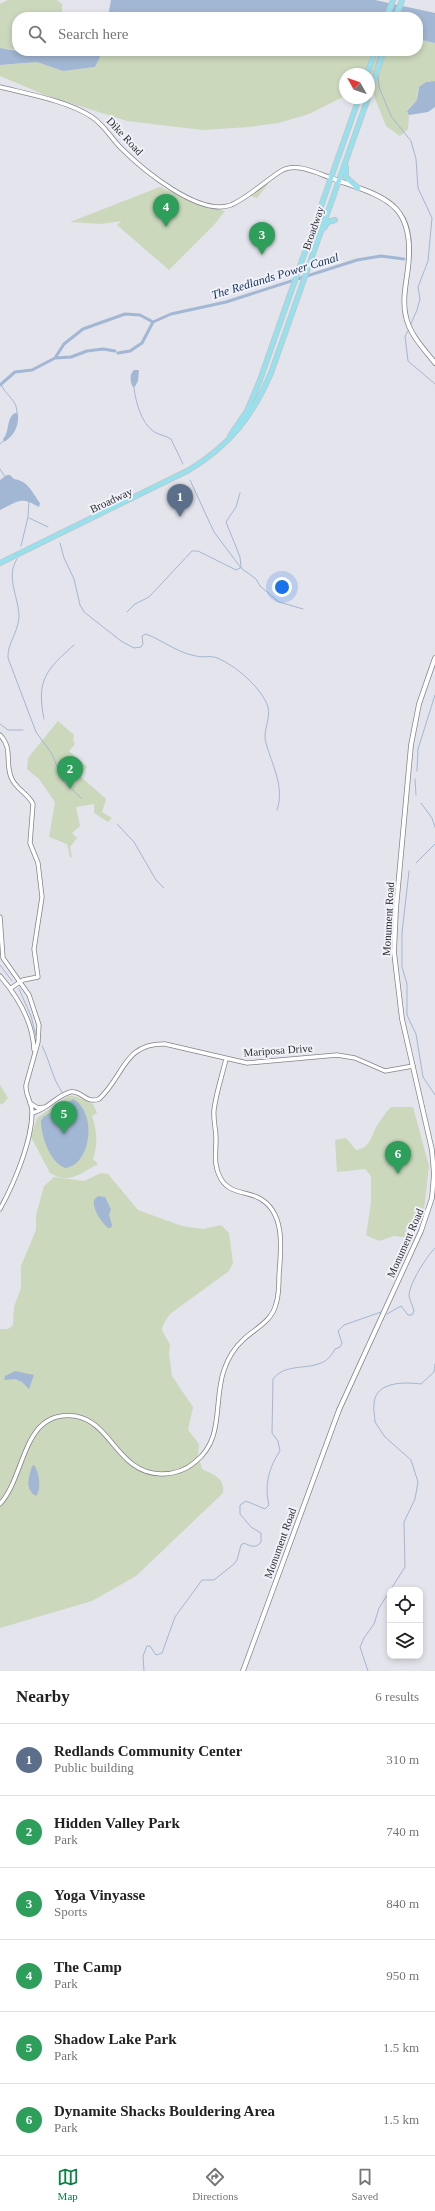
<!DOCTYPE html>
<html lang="en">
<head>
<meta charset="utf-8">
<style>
	body { margin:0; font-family:Georgia,serif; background:#f6f6f6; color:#222 }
	.controls { position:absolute; right:12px; bottom:12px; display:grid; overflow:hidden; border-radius:8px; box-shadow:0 2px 6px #0003 }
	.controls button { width:36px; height:36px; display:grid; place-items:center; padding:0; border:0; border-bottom:1px solid #e0e0e0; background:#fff; color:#222; font:20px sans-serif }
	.compass { position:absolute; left:339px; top:68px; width:36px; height:36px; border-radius:50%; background:#fff; box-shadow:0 2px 6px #0003; rotate:310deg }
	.you { position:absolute; left:282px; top:587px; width:14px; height:14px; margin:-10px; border:3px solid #fff; border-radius:50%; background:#1a73e8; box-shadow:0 0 0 6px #1a73e833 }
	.badge { display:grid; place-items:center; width:26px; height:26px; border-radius:50%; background:#0b8043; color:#fff; font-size:13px; font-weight:700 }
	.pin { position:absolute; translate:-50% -33px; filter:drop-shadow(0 1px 2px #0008) }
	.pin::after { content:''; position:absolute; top:21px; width:14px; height:12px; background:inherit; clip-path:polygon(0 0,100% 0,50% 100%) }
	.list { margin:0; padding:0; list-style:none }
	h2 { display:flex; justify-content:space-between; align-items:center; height:52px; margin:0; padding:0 16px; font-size:17px }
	h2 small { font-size:13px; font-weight:400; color:#767676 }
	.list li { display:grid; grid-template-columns:26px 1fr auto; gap:12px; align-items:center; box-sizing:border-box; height:72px; padding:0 16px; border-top:1px solid #e0e0e0 }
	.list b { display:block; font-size:15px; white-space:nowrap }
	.list p { margin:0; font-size:13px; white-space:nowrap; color:#767676 }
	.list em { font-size:13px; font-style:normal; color:#767676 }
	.icon { flex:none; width:22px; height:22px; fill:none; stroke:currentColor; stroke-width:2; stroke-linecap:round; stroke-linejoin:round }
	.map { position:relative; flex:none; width:435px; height:1671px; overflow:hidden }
	.search { position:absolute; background:#fff; box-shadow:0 2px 6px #0003; left:12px; right:12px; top:12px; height:44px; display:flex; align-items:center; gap:10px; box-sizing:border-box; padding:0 14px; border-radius:16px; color:#767676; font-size:15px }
	.sheet { height:484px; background:#fff }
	nav { display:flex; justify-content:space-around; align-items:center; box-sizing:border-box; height:56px; border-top:1px solid #e0e0e0; background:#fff; font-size:11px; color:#767676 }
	nav a { display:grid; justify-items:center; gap:2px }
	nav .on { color:#0b8043 }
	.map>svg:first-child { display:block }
	.green { fill:#cbd8bc }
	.water { fill:#a2b7d3 }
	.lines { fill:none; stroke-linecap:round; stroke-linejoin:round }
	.stream { stroke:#a2b7d3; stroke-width:1 }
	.canal { stroke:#a2b7d3; stroke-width:3 }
	.tertiary-casing { stroke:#84838b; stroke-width:5 }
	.secondary-casing { stroke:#84838b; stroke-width:5.5 }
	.primary-casing { stroke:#c4c4c5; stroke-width:6 }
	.tertiary { stroke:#fff; stroke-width:3.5 }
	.secondary { stroke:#fff; stroke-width:4 }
	.primary { stroke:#97e0ed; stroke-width:4.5 }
	.labels { text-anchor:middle; stroke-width:4; stroke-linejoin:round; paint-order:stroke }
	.street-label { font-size:11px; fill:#2e2e31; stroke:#f1f1fa }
	.water-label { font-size:12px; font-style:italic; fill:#143156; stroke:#f1f1fa }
</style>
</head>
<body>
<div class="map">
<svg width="435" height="1671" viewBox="0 0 435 1671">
	<rect width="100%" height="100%" fill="#e4e4ec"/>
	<path class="green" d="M 8,0 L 57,0 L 62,4 L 62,17 L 17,17 L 17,50 L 0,48 L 0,4 Z
		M 174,12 C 211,14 248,13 284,17 L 131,17 Z
		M 418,39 L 435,43 L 435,81 L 426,82 L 418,89 L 417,100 L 407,110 L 409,115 L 408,129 L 400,136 L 386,126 L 373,93 L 369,92 L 369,74 L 345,74 L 345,96 L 309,114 L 278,123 L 249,127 L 203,130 L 127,121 L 45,95 L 0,76 L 0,65 L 37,62 L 63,71 L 95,67 L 103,51 L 418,51 Z
		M 268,184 L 257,198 L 250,196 L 268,183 Z
		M 160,187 L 204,206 L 225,211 L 214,225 L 169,270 L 117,225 L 121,221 L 101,224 L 70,222 Z
		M 58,721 L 74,735 L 73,740 L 75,744 L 69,751 L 87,767 L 80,776 L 106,799 L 102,812 L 112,818 L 108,822 L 94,813 L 94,804 L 76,807 L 80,826 L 72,833 L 77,838 L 70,847 L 72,857 L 70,857 L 67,844 L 49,837 L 55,802 L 39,779 L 27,769 L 28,758 Z
		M 0,1085 L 8,1098 L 2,1105 L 0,1103 Z
		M 68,1096 C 76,1094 85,1101 93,1104 L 97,1113 L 92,1116 C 97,1130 98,1144 93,1159 L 98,1164 C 80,1173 70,1185 50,1173 L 31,1137 L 37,1118 Z
		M 391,1107 L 413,1107 L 429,1166 L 424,1210 L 410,1238 L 394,1236 L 379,1241 L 366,1235 L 371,1203 L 371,1176 L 365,1169 L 337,1172 L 335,1140 L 346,1138 L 356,1150 C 371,1148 371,1135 378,1124 C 382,1118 386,1112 391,1107 Z
		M 101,1173 L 108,1174 L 138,1210 L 182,1226 L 203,1229 L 221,1225 L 229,1233 L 233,1263 L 229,1271 L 170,1314 L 163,1325 L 162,1330 L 170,1345 L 169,1353 L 172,1376 L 193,1407 L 188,1430 L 199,1444 L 198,1455 L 202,1469 C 214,1475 225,1478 223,1493 L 136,1576 L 92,1601 L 0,1628 L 0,1329 L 8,1329 L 13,1325 L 14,1307 L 21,1288 L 21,1266 L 36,1230 L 36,1215 L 44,1186 L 54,1177 L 84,1181 Z"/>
	<path class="water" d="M 111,0 L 375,0 L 435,13 L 435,43 L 418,39 L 418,17 L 284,17 L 174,12 L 131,17 L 108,17 Z
		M 0,48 L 17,51 L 103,51 L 95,67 L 63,71 L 37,62 L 0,65 Z
		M 435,81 L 435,107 L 428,112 L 409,115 L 407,111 L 417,100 L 419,87 L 426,82 Z
		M 134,370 L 139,370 L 138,381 L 134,388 C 130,384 129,374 134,370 Z
		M 15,413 L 18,414 C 19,426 14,436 4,442 L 3,439 C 10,432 6,418 15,413 Z
		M 7,475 L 10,475 L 14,479 C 28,481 32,492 40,503 L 39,507 C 20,496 19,501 0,510 L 0,480 Z
		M 73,1099 C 97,1111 92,1165 65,1168 C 50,1162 41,1136 41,1121 L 43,1117 Z
		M 98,1196 L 105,1197 L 111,1209 L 109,1215 L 112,1225 L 111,1228 L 108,1228 C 102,1223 92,1209 94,1200 Z
		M 15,1371 L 34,1375 L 29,1389 L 22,1382 L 15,1379 L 4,1380 L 5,1376 Z
		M 34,1465 C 39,1472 42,1489 36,1496 C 24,1489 29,1477 32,1466 Z"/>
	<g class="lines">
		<path class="stream" d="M 376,67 L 380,51
			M 378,76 L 379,87 L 391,116 L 411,141 L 416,159 L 418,188 L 432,218 L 428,261 L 418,287 L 420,299 L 417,310 L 410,326
			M 409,329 L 405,336 L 408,361 L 435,384
			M 1,384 C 5,396 18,399 17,414
			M 134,388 C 136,403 141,422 153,431 C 158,435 165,435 171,439 L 183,464
			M 0,444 L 3,441
			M 0,469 L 5,477
			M 190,480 L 214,532 L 241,568 L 256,579 L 260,586 L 279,602 L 303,609
			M 240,493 L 236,507 L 226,522 L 240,557 L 241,567
			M 29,518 L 48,527
			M 60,543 L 64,558 L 74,579 L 80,605 L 84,612 L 121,641 L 134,648 L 141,647 L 143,644 L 142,636 L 146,634 C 162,640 178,653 196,656 C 203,658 210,655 217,658 C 235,665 262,688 268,707 C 271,719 262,732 266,743 C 272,765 285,787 277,810
			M 21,546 L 28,517 L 29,501
			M 17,559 C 5,577 19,597 19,617 C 18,633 7,644 8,658 L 36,732 L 52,754 L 63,781 L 81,798
			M 127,612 L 135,604 L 149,597 L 192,551 L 198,551 L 236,570 L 240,568
			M 44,719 C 36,680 46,670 74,645
			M 0,724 L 8,730 L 23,730
			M 417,771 L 418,749 L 435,695
			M 415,779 L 416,795
			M 421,803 L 432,818 L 435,827
			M 117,824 L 134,842 L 156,880 L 164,888
			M 416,863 L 435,844
			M 409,871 L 402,933 L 402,967 L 407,984 L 407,1015 L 416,1034 L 423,1077 L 435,1095
			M 0,965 L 12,981
			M 19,989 L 31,1016 L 36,1036
			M 42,1046 C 50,1061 52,1078 62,1092
			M 387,1314 L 401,1306 L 408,1315 L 412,1315 L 414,1311 C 413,1306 410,1301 409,1296 C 409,1284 426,1257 435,1248
			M 144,1671 L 143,1656 L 147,1646 L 150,1646 L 156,1655 L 162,1653 L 175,1617 L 202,1580 L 214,1580 L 234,1564 L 237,1560 L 241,1545 L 244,1543 C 250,1546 256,1549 261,1542 L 261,1533 L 251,1527 L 240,1514 L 240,1505 L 246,1501 L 265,1509 L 269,1505 C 264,1486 269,1467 280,1451 L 278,1441 L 272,1433 L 273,1379 C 289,1358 322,1377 335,1349 L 340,1347 L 342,1343 L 338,1331 L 344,1325 L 381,1312
			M 368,1671 L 360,1647 L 364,1638 L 374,1624 L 379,1608 L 405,1567 L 404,1522 L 415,1499 L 418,1482 L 411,1460 L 385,1437 L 375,1422 C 375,1416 373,1410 374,1404 C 375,1381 405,1382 421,1384 L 434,1372 L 435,1364"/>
		<path class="canal" d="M 118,353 L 130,351 L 142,343 L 153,322 L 171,314 L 226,302 L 357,260 L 381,256 L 404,259
			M 55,358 L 71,357 L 87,351 L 103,349 L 115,351
			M 0,385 L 15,372 L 32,370 L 55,358 L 64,344 L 83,329 L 125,314 L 140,315 L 153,322"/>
		<defs>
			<path id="tertiary" d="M 0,87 C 28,94 68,101 92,117 C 104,125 111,138 121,148 C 142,169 199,217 231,205 C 249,197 265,181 281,171 C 296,162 317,173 331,178
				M 0,735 C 13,748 5,762 11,777 C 15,789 28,793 33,804 L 30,843 L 38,863 L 42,897 L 34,949 L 38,977 L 23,980 L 11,988
				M 0,917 L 3,958 L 29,995 L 39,1025 L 38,1042 L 26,1085 C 25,1095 32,1102 32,1112 C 32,1141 14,1184 0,1209
				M 0,976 C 18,997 33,1021 34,1050
				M 30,1103 L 38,1108 L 45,1107
				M 32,1113 C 47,1110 56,1096 70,1092 C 82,1090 85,1104 99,1099 C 124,1077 123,1043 165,1044 L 247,1063 L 337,1055 L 355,1058 L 385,1071 L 413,1066
				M 0,1504 C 26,1476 22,1409 75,1416 C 112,1422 117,1473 161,1474 C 174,1474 186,1470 195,1462 C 225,1439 213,1401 224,1370 C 228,1358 235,1347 244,1339 C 256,1328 272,1321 276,1304 C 279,1295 279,1285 279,1275 C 281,1250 286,1212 259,1198 C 246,1191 230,1194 221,1179 C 213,1165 216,1153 216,1139 C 216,1129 213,1120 214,1110 C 216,1093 222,1076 226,1059"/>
			<path id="secondary" d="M 331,178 C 383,197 416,201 408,268 C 406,284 402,301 406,317 C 410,335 424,349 435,363
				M 243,1671 L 339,1410 L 421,1231 L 432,1198 L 434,1174 L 432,1150 L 402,1019 L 394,952 L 396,909 L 411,745 L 419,704 L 435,658"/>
			<path id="primary" d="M 387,17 L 393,0
				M 396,17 L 402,0
				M 367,74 L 375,51
				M 369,94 L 384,51
				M 346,167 L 346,177 L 358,188
				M 324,228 L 328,222 L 335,220
				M 230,436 L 247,411 L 260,380 L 359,98
				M 0,563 L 189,470 C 230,445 252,417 271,373 L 368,98"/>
		</defs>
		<use href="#tertiary" class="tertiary-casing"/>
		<use href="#secondary" class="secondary-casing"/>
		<use href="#primary" class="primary-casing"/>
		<use href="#tertiary" class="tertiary"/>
		<use href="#secondary" class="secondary"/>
		<use href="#primary" class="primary"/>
	</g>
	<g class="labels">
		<g class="street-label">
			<text transform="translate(125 136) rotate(47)" y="4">Dike Road</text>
			<text transform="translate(313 228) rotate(-71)" y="4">Broadway</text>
			<text transform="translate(111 500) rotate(-25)" y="4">Broadway</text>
			<text transform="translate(388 919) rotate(-87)" y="4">Monument Road</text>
			<text transform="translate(278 1050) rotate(-4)" y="4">Mariposa Drive</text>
			<text transform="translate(405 1243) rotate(-66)" y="4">Monument Road</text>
			<text transform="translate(280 1543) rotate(-70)" y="4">Monument Road</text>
		</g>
		<g class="water-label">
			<text transform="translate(275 276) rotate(-17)" y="4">The Redlands Power Canal</text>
		</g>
	</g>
</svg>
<div class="controls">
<button><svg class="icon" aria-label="locate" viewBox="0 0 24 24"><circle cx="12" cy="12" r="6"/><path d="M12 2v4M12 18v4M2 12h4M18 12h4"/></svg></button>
<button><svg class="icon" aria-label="layers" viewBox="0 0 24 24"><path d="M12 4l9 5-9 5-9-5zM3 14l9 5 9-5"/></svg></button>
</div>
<svg class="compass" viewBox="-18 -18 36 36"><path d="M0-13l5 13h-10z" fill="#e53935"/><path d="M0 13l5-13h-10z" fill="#767676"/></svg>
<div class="you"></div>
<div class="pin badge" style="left:180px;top:517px;background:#5c6f8a">1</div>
<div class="pin badge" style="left:70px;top:789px;background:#2e9e5b">2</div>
<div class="pin badge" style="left:262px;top:255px;background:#2e9e5b">3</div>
<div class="pin badge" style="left:166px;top:227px;background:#2e9e5b">4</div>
<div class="pin badge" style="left:64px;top:1134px;background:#2e9e5b">5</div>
<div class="pin badge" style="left:398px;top:1174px;background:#2e9e5b">6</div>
<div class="search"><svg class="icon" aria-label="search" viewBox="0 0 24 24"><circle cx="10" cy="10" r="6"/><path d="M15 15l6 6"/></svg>Search here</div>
</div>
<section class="sheet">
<h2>Nearby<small>6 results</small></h2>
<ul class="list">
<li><span class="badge" style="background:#5c6f8a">1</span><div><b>Redlands Community Center</b><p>Public building</p></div><em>310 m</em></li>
<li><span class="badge" style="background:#2e9e5b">2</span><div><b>Hidden Valley Park</b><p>Park</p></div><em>740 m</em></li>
<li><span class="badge" style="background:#2e9e5b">3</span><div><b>Yoga Vinyasse</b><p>Sports</p></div><em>840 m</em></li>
<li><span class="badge" style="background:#2e9e5b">4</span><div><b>The Camp</b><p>Park</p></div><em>950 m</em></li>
<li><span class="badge" style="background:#2e9e5b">5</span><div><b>Shadow Lake Park</b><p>Park</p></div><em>1.5 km</em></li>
<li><span class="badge" style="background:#2e9e5b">6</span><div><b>Dynamite Shacks Bouldering Area</b><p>Park</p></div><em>1.5 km</em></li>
</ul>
</section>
<nav>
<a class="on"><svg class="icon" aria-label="map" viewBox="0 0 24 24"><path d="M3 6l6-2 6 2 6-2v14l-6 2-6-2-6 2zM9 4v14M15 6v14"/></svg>Map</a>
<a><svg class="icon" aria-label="directions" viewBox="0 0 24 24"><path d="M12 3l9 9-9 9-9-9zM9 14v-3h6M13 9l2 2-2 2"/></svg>Directions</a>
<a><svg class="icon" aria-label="saved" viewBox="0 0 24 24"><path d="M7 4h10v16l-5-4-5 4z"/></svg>Saved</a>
</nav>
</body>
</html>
